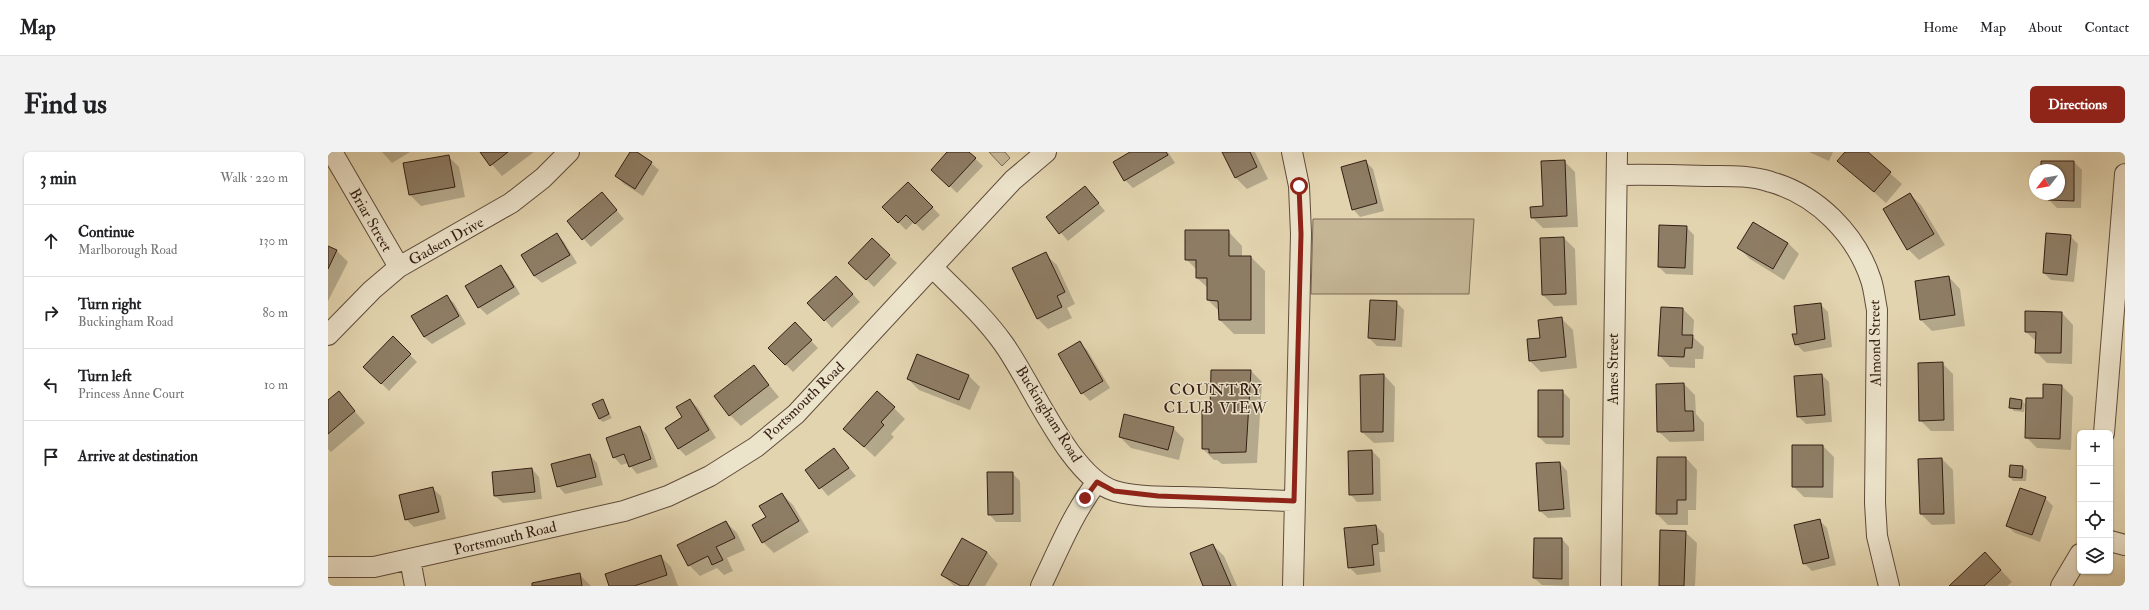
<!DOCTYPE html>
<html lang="en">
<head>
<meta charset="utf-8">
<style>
	body { margin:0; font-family:"IM FELL Double Pica",serif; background:#f2f2f2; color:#202124 }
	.controls { position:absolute; right:12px; bottom:12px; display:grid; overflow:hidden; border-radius:6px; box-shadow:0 1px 3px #0004 }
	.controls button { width:36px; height:36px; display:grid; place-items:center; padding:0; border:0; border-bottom:1px solid #e0e0e0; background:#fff; color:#202124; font:20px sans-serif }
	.compass { position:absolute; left:1701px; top:12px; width:36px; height:36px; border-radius:50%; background:#fff; box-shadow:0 1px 3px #0004; rotate:239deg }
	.stop { position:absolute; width:12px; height:12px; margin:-9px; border:3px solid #8f2418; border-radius:50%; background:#fff }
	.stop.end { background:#8f2418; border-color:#fff; box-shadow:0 1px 4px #0008 }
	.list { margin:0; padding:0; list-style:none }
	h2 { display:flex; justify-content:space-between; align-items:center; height:52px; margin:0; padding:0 16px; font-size:17px }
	h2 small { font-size:13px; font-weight:400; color:#757577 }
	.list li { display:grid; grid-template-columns:26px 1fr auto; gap:12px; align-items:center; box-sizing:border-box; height:72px; padding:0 16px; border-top:1px solid #e0e0e0 }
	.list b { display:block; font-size:15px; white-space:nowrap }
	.list p { margin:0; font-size:13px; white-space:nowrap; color:#757577 }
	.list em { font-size:13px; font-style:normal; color:#757577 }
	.icon { flex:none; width:22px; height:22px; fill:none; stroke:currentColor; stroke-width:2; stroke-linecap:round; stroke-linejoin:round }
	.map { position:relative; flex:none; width:1797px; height:434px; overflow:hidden; border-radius:6px }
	header { display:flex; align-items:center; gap:24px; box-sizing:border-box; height:56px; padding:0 20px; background:#fff; border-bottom:1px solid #e0e0e0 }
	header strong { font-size:19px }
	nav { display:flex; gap:22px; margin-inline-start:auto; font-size:14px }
	.intro { display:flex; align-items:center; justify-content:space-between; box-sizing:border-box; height:96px; padding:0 24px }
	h1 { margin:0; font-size:28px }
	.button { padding:10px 18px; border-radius:6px; background:#8f2418; color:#fff; font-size:14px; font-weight:700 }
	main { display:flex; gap:24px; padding:0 24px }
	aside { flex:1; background:#fff; border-radius:6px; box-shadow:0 1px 3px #0004 }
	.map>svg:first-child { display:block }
	.green { fill:#c4b595; stroke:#7c6a54 }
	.shadow { fill:#0003 }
	.building { fill:#8e7d65; stroke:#341f14 }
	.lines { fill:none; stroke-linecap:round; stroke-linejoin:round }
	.minor-casing { stroke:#604c3b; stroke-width:22 }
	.minor { stroke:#ece3cb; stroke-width:20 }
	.route { stroke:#8f2418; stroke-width:5 }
	.labels { text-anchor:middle; stroke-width:3; stroke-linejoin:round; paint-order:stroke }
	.street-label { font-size:15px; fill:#341f14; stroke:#ece3cb }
	.neighbourhood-label { font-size:16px; letter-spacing:1px; fill:#341f14; stroke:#ece3cb }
</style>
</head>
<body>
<header>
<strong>Map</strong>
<nav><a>Home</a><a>Map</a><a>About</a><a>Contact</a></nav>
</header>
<div class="intro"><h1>Find us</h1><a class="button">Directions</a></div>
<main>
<aside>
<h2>3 min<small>Walk · 220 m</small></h2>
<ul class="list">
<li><svg class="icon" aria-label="ahead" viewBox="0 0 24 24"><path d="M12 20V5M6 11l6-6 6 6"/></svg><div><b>Continue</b><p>Marlborough Road</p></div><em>130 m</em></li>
<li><svg class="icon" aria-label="right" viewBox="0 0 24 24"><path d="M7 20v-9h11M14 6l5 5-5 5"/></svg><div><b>Turn right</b><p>Buckingham Road</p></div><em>80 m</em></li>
<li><svg class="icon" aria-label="left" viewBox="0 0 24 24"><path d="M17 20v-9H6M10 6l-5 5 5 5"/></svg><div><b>Turn left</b><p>Princess Anne Court</p></div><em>10 m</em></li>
<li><svg class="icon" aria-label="arrive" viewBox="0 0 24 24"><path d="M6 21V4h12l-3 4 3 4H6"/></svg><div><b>Arrive at destination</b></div></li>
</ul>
</aside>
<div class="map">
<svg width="1797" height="434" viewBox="0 0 1797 434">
	<rect width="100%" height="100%" fill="#e2d4af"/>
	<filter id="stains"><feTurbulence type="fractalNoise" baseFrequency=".005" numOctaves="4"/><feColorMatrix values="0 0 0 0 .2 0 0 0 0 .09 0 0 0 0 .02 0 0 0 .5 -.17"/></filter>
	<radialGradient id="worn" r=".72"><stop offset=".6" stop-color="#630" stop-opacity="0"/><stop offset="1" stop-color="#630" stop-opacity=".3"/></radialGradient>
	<path class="green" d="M 661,0 L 677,0 L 682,6 L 674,14 Z
		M 985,67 L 1146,67 L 1141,142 L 983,142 Z"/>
	<path class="shadow" d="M 54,0 L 82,0 L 64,11 Z
		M 153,0 L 206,0 L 174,24 Z
		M 303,0 L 307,0 L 323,11 L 331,18 L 315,44 L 296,32 L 288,24 Z
		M 620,0 L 640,0 L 655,14 L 629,41 L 612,25 Z
		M 804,0 L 840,0 L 847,11 L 805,36 L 797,28 L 786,10 Z
		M 896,0 L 927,0 L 940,27 L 919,37 L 908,26 Z
		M 1481,0 L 1505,0 L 1501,9 Z
		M 1518,0 L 1538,0 L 1574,32 L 1558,51 L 1511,9 Z
		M 120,4 L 131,15 L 137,45 L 93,54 L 82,43 Z
		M 1037,9 L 1045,17 L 1056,59 L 1032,65 L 1025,57 Z
		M 1236,9 L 1247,20 L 1250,75 L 1215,76 L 1204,65 L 1216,55 Z
		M 1714,10 L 1746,10 L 1754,18 L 1753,56 L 1729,56 L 1721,48 L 1721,42 L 1731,42 L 1731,18 L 1714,18 Z
		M 580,31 L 612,63 L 595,79 L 586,70 L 578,78 L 555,55 Z
		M 757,35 L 777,59 L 740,89 L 719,65 Z
		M 274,41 L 296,67 L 263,95 L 240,69 Z
		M 1582,42 L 1593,53 L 1617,93 L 1591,108 L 1580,97 L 1556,57 Z
		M 1425,71 L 1460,91 L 1471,102 L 1456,128 L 1422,107 L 1411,96 Z
		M 1358,75 L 1366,83 L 1365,123 L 1338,122 L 1331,115 Z
		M 900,79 L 914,94 L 914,105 L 923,105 L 937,119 L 937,182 L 906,182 L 892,168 L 892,160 L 880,148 L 880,136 L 869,126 L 869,118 L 858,107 Z
		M 229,82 L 236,90 L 249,111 L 214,131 L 206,124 L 194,103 Z
		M 1742,84 L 1750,92 L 1746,130 L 1723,128 L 1716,121 Z
		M 1236,86 L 1247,97 L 1249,153 L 1226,154 L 1215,143 Z
		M 544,88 L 569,111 L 546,135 L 522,111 Z
		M 0,95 L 9,99 L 20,110 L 0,149 Z
		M 717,102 L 729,113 L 747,152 L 739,156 L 744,166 L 720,177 L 709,166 Z
		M 173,114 L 180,122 L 192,142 L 159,163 L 151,155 Z
		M 1621,125 L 1632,137 L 1637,174 L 1604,179 L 1593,168 Z
		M 516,133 L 532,150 L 504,176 L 497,168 Z
		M 118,144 L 126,151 L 138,172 L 104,192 L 96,185 L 84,164 Z
		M 1068,150 L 1076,158 L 1074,195 L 1049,194 L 1041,186 Z
		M 1492,152 L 1500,160 L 1504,195 L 1476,200 L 1468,192 L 1471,183 Z
		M 1355,157 L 1366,168 L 1365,185 L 1376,195 L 1375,207 L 1367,207 L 1367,216 L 1342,215 L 1331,203 Z
		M 1734,161 L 1745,173 L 1744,212 L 1719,211 L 1708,200 L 1709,190 L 1698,180 Z
		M 1233,166 L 1245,178 L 1249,216 L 1213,220 L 1202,209 Z
		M 467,172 L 490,196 L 465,220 L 442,196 Z
		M 65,186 L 89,210 L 61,239 L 37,215 Z
		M 751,191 L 759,198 L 782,236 L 762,249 L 754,241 Z
		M 1614,211 L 1625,222 L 1626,279 L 1603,279 L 1592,268 Z
		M 426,215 L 451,245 L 413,274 L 402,263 Z
		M 884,219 L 923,219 L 934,230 L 929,311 L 894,312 L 889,308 L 886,308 L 875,297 L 883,259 Z
		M 1056,223 L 1067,235 L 1066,290 L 1046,291 L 1034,280 Z
		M 1494,223 L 1501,230 L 1504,270 L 1478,272 L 1470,264 Z
		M 641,224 L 652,235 L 642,258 L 591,238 L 580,227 Z
		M 1356,232 L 1367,243 L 1368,262 L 1376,271 L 1376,289 L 1342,290 L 1330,279 Z
		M 1734,234 L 1745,245 L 1743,298 L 1709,296 L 1698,285 L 1716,247 Z
		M 1234,239 L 1242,247 L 1242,293 L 1218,292 L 1211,285 Z
		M 11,241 L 37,271 L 3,300 L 0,297 L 0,250 Z
		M 274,248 L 284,266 L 275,270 L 271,267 Z
		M 362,248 L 370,256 L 388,286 L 358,304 L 350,296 L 355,266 Z
		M 1694,249 L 1697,252 L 1696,260 L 1686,259 L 1682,255 Z
		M 566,256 L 577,267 L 563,282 L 566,285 L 547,305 L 516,277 Z
		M 312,275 L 319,283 L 330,315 L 309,322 L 300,311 L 293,313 L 286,305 Z
		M 845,276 L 856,287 L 851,308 L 803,296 L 792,285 Z
		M 1495,294 L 1506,305 L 1505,346 L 1476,345 L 1465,334 Z
		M 506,298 L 528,324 L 500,344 L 478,318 Z
		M 1044,299 L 1052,307 L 1053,349 L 1029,350 L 1022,342 Z
		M 262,303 L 269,311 L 275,333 L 237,342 L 230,334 Z
		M 1358,306 L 1369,318 L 1368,358 L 1360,358 L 1360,373 L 1340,373 L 1329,362 Z
		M 1614,307 L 1625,318 L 1627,372 L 1604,373 L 1593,362 Z
		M 1232,311 L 1239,319 L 1243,365 L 1220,366 L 1212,359 Z
		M 1695,315 L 1699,318 L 1698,329 L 1685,329 L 1682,325 Z
		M 204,317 L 211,325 L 214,347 L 175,351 L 167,344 Z
		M 684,321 L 692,329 L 693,370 L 668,370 L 661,362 Z
		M 105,337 L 113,344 L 118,367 L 86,375 L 78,367 Z
		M 454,342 L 465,353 L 481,380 L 446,401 L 435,390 Z
		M 1717,346 L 1725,354 L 1712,390 L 1687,381 L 1679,374 Z
		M 1491,368 L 1499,376 L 1508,413 L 1484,419 L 1476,411 Z
		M 398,370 L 409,381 L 417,398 L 399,406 L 405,419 L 396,423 L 389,416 L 372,424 L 361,413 Z
		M 1048,374 L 1056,382 L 1057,400 L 1051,400 L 1053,420 L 1029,423 L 1021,415 Z
		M 1357,380 L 1369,391 L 1367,434 L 1332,434 Z
		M 1234,387 L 1241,395 L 1241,434 L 1214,433 L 1206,426 Z
		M 885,393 L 896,404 L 909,434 L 877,434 Z
		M 659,400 L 670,412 L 657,434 L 626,434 L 615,423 Z
		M 332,404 L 343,415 L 350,434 L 282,434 Z
		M 1668,413 L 1684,430 L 1679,434 L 1622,434 Z
		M 252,423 L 263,434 L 205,434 Z"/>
	<path class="building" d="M 152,0 L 180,0 L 162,14 Z
		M 302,0 L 309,0 L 324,10 L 307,37 L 287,24 Z
		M 619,0 L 641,0 L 648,6 L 621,35 L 603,18 Z
		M 802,0 L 838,0 L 840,3 L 796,29 L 785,10 Z
		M 894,0 L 922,0 L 929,15 L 907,26 Z
		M 1517,0 L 1540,0 L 1563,20 L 1546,40 L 1509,9 Z
		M 121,3 L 127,35 L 81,43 L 75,11 Z
		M 1038,8 L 1049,51 L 1024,58 L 1013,15 Z
		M 1237,8 L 1239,64 L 1203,66 L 1202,55 L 1215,54 L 1213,9 Z
		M 1713,9 L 1746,9 L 1746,49 L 1720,48 L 1720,42 L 1731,42 L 1731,18 L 1713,18 Z
		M 580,30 L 605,55 L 587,72 L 578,63 L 570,71 L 554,55 Z
		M 757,34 L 771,51 L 731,82 L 718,65 Z
		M 274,40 L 289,58 L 254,88 L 239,69 Z
		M 1582,41 L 1606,82 L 1579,98 L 1555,57 Z
		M 1425,70 L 1460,91 L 1445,117 L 1409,96 Z
		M 1331,73 L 1359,74 L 1357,116 L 1330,115 Z
		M 857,78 L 901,78 L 901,104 L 923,104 L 923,168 L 891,168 L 890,149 L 879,148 L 879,126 L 868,126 L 868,108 L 857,108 Z
		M 229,81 L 242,103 L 206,124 L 193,103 Z
		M 1718,81 L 1743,83 L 1739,123 L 1715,121 Z
		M 1236,85 L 1238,142 L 1214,143 L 1212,86 Z
		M 544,86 L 562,103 L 538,128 L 520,111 Z
		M 0,94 L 9,98 L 0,117 Z
		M 718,100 L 737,140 L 729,144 L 734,155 L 709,167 L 684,116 Z
		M 173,113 L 186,135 L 150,156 L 137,134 Z
		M 508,124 L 525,142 L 496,169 L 479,151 Z
		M 1621,124 L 1627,163 L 1592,168 L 1587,129 Z
		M 119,143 L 131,164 L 96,185 L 83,164 Z
		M 1042,148 L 1069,149 L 1067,188 L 1040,186 Z
		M 1493,151 L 1497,187 L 1467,193 L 1464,182 L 1469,182 L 1466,154 Z
		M 1333,155 L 1355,156 L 1354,183 L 1365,183 L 1364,196 L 1357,196 L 1356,205 L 1330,204 Z
		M 1697,159 L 1734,160 L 1733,201 L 1707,201 L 1708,180 L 1697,180 Z
		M 1234,165 L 1238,205 L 1201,209 L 1199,187 L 1212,186 L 1210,168 Z
		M 467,170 L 484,188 L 457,213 L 440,196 Z
		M 65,184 L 83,202 L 53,232 L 35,215 Z
		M 752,189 L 775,229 L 753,242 L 730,202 Z
		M 589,202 L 641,223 L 631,248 L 579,227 Z
		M 1615,210 L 1616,268 L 1591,269 L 1590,211 Z
		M 426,213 L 441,233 L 401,264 L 386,244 Z
		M 883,218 L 923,218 L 918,300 L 881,301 L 881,297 L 874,297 L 874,258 L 882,258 Z
		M 1056,222 L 1055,280 L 1033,280 L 1032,223 Z
		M 1494,222 L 1497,263 L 1469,265 L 1466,224 Z
		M 1356,231 L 1357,259 L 1365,259 L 1366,279 L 1329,280 L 1328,232 Z
		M 1715,232 L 1734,233 L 1732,287 L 1697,286 L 1698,246 L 1715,246 Z
		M 1210,238 L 1235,238 L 1235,285 L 1210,285 Z
		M 11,239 L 27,259 L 0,282 L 0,248 Z
		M 549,239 L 567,255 L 553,270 L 556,273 L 536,295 L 515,277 Z
		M 1682,246 L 1694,248 L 1693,257 L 1681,256 Z
		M 275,247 L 281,262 L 271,267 L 264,252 Z
		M 362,247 L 381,278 L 350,297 L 337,276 L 354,265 L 348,255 Z
		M 796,262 L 846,275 L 840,298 L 791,285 Z
		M 312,274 L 323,307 L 301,315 L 296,302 L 285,306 L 278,286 Z
		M 1464,293 L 1495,293 L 1495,335 L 1464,335 Z
		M 506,296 L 521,316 L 491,337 L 477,318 Z
		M 1044,298 L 1045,342 L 1021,343 L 1020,299 Z
		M 262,302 L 268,325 L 229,335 L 223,312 Z
		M 1329,305 L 1358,305 L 1358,348 L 1349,348 L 1349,362 L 1328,362 Z
		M 1614,306 L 1616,362 L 1592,362 L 1590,307 Z
		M 1232,310 L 1236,357 L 1211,359 L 1208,311 Z
		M 1682,313 L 1695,314 L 1694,326 L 1681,325 Z
		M 204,316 L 207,340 L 166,344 L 164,320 Z
		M 659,320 L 685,320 L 685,362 L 660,363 Z
		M 105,335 L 111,360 L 77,368 L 71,343 Z
		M 1692,336 L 1718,345 L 1704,383 L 1678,374 Z
		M 454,341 L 471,369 L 434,391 L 424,373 L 438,365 L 431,354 Z
		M 1492,367 L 1501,406 L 1475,412 L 1466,373 Z
		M 398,369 L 407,386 L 388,395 L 395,408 L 384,413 L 380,404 L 360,414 L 349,393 Z
		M 1048,373 L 1050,392 L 1044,393 L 1046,413 L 1020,416 L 1016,376 Z
		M 1332,378 L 1358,379 L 1356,434 L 1331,434 Z
		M 634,386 L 659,400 L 640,434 L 633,434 L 613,423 Z
		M 1206,386 L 1234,386 L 1234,427 L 1205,426 Z
		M 885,392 L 903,434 L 875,434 L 862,401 Z
		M 1657,400 L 1673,418 L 1656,434 L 1621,434 Z
		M 333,403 L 339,423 L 306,434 L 281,434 L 277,422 Z
		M 252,421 L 254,434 L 204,434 L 204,431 Z"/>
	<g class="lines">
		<defs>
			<path id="minor" d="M 4,0 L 71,115
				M 964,0 L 971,34 L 973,82 L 965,434
				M 1289,23 C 1319,22 1349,23 1380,24 C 1400,24 1423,23 1443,30 C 1489,43 1528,82 1543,128 C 1546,137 1547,148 1549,158 L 1547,351 L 1549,384 L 1561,434
				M 605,116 C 629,140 655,163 675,191 C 703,229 742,326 787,339 C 808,345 834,345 856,345 C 893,346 929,348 965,349
				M 0,183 L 44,138 L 71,115 L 183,51 L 215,26 L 241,0
				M 1776,281 L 1797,22
				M 1782,389 L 1797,393
				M 82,407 L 87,434
				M 0,415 L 46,415 L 296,359 L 340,344 L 382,324 L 428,295 L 468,262 L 685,28 L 718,0
				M 713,434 C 730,399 745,361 769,330
				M 1283,434 L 1289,0
				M 1733,434 L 1752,402"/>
		</defs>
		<use href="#minor" class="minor-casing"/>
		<use href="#minor" class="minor"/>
	</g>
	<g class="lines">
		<path class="route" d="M 757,346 L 769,330 L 786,339 L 830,344 L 966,349 L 973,82 L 971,34"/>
	</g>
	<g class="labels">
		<g class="street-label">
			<text transform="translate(43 68) rotate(60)" y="5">Briar Street</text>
			<text transform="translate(118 89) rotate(-29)" y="5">Gadsen Drive</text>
			<text transform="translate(1547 191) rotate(-91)" y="5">Almond Street</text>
			<text transform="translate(1285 217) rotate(-90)" y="5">Ames Street</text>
			<text transform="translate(476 249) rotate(-44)" y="5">Portsmouth Road</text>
			<text transform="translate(721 262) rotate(58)" y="5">Buckingham Road</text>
			<text transform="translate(177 386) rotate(-13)" y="5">Portsmouth Road</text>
		</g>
		<g class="neighbourhood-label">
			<text x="888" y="243">COUNTRY<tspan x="888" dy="18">CLUB VIEW</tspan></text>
		</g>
	</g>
	<rect width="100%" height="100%" filter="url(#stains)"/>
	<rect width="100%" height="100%" fill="url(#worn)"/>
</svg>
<div class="controls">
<button>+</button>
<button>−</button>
<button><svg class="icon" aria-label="locate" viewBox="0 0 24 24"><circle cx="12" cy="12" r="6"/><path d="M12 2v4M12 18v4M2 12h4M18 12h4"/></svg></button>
<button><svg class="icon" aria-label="layers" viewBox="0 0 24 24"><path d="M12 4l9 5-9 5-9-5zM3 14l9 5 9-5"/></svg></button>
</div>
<svg class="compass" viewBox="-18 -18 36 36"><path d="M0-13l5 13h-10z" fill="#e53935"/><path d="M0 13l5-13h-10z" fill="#757577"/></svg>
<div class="stop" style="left:971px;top:34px"></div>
<div class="stop end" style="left:757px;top:346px"></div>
</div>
</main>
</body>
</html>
